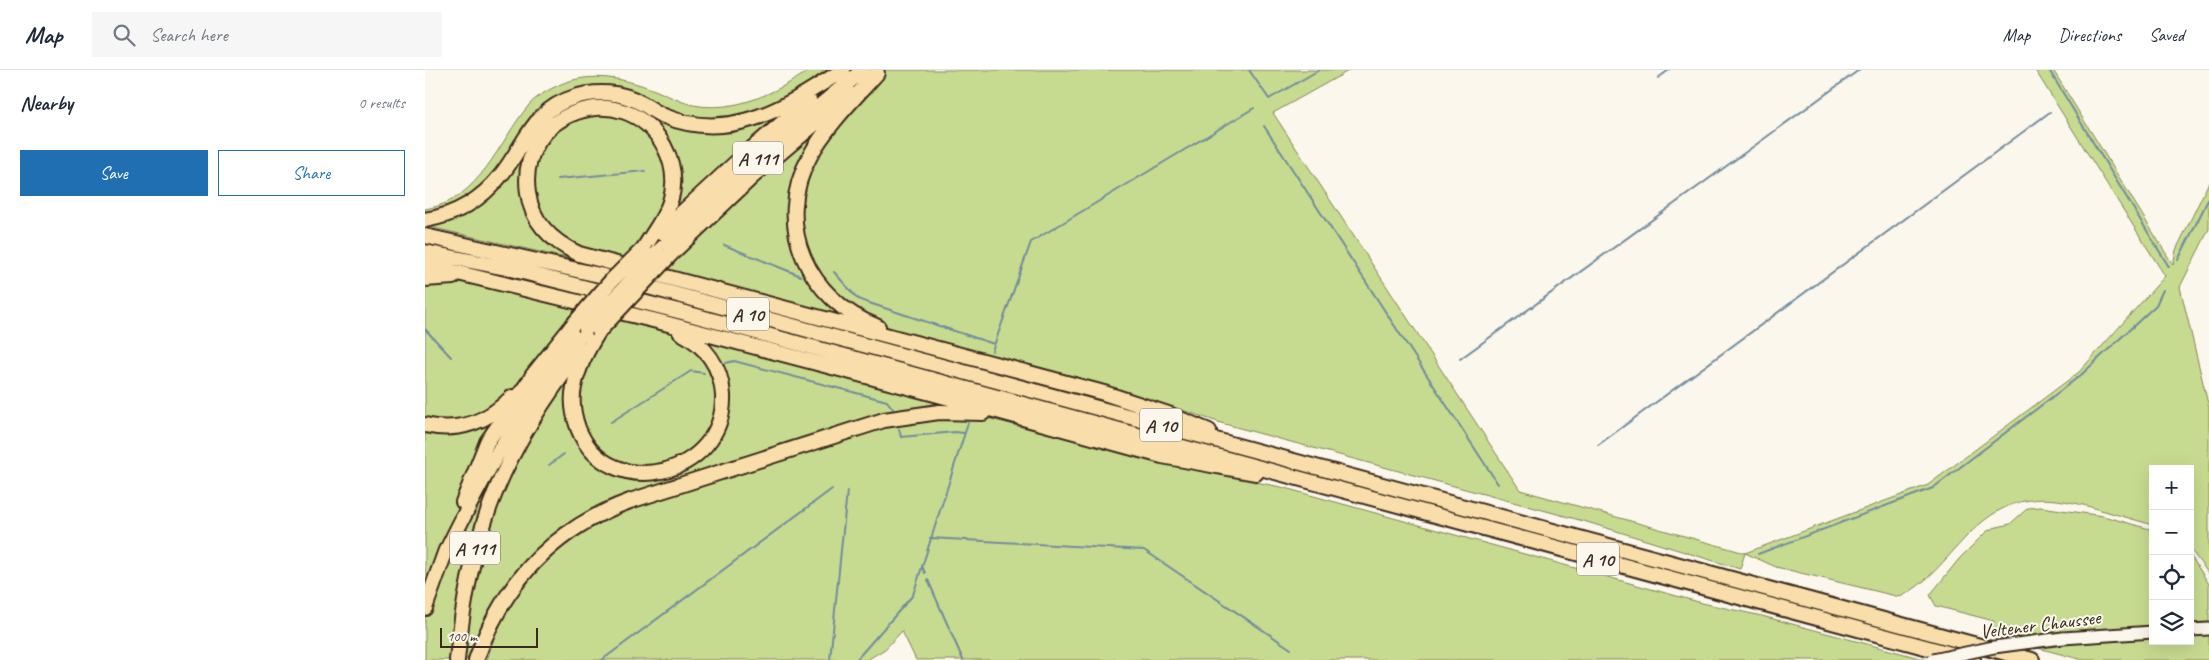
<!DOCTYPE html>
<html lang="en">
<head>
<meta charset="utf-8">
<style>
	body { margin:0; font-family:Caveat,sans-serif; background:#f6f6f7; color:#1f2937 }
	.controls { position:absolute; right:15px; bottom:15px; display:grid; overflow:hidden; border-radius:0px; box-shadow:0 5px 20px #0002 }
	.controls button { width:45px; height:45px; display:grid; place-items:center; padding:0; border:0; border-bottom:1px solid #e0e1e3; background:#fff; color:#1f2937; font:25px sans-serif }
	.scale { position:absolute; left:15px; bottom:12px; width:98px; box-sizing:border-box; padding-left:5px; border:2px solid #3b2a1e; border-top:0; font-size:14px; line-height:18px; white-space:nowrap; color:#3b2a1e; -webkit-text-stroke:4px #fbf7ec; paint-order:stroke }
	.list { margin:0; padding:0; list-style:none }
	h2 { display:flex; justify-content:space-between; align-items:center; height:65px; margin:0; padding:0 20px; font-size:21px }
	h2 small { font-size:16px; font-weight:400; color:#747a83 }
	.actions { display:flex; gap:10px; padding:15px 20px }
	.actions a { flex:1; padding:11px 0; border:1px solid #1f6fb2; border-radius:0px; text-align:center; font-size:18px; color:#1f6fb2 }
	.actions .main { background:#1f6fb2; color:#fff }
	.icon { flex:none; width:28px; height:28px; fill:none; stroke:currentColor; stroke-width:2; stroke-linecap:round; stroke-linejoin:round }
	.map { position:relative; flex:none; width:1784px; height:590px; overflow:hidden }
	header { display:flex; align-items:center; gap:30px; box-sizing:border-box; height:70px; padding:0 25px; background:#fff; border-bottom:1px solid #e0e1e3 }
	header strong { font-size:24px }
	nav { display:flex; gap:28px; margin-inline-start:auto; font-size:18px }
	.search { width:350px; height:45px; background:#f6f6f7; display:flex; align-items:center; gap:12px; box-sizing:border-box; padding:0 18px; border-radius:0px; color:#747a83; font-size:19px }
	main { display:flex }
	aside { flex:1; background:#fff }
	.map>svg:first-child { display:block }
	.green { fill:#c7db90; stroke:#818257 }
	.lines { fill:none; stroke-linecap:round; stroke-linejoin:round }
	.stream { stroke:#728b9e; stroke-width:2 }
	.secondary-casing { stroke:#3b2a1e; stroke-width:15 }
	.highway-casing { stroke:#3b2a1e; stroke-width:18 }
	.secondary { stroke:#fbf7ec; stroke-width:11 }
	.highway { stroke:#f9deab; stroke-width:14 }
	.secondary-bridge-casing { stroke:#3b2a1e; stroke-width:15; stroke-linecap:butt }
	.highway-bridge-casing { stroke:#3b2a1e; stroke-width:18; stroke-linecap:butt }
	.secondary-bridge { stroke:#fbf7ec; stroke-width:11 }
	.highway-bridge { stroke:#f9deab; stroke-width:14 }
	.labels { text-anchor:middle; stroke-width:4; stroke-linejoin:round; paint-order:stroke }
	.shield { fill:#fbf7ec; stroke:#75685c; stroke-width:1 }
	.shield-label { font-size:19px; font-weight:bold; fill:#3b2a1e }
	.street-label { font-size:20px; fill:#3b2a1e; stroke:#fbf7ec }
</style>
</head>
<body>
<header>
<strong>Map</strong>
<div class="search"><svg class="icon" aria-label="search" viewBox="0 0 24 24"><circle cx="10" cy="10" r="6"/><path d="M15 15l6 6"/></svg>Search here</div>
<nav><a>Map</a><a>Directions</a><a>Saved</a></nav>
</header>
<main>
<aside>
<h2>Nearby<small>0 results</small></h2>
<ul class="list">
</ul>
<div class="actions"><a class="main">Save</a><a>Share</a></div>
</aside>
<div class="map">
<svg width="1784" height="590" viewBox="0 0 1784 590">
	<rect width="100%" height="100%" fill="#fbf7ec"/>
	<filter id="ink" filterUnits="userSpaceOnUse"><feTurbulence type="fractalNoise" baseFrequency=".02" numOctaves="2"/><feDisplacementMap in="SourceGraphic" scale="10" xChannelSelector="R" yChannelSelector="G"/><feConvolveMatrix kernelMatrix="1 2 1 2 8 2 1 2 1" color-interpolation-filters="sRGB"/></filter>
	<g filter="url(#ink)">
		<path class="green" d="M 385,0 L 925,0 L 848,43 L 1095,420 L 1320,483 L 1503,415 L 1654,302 L 1740,206 L 1610,0 L 1628,0 L 1748,195 L 1751,180 L 1784,112 L 1784,159 L 1755,217 L 1784,338 L 1784,504 L 1765,479 L 1765,399 L 1728,399 L 1728,455 C 1711,450 1693,445 1676,440 C 1619,423 1584,422 1540,468 C 1520,489 1502,514 1475,527 L 1351,497 L 1320,483 L 1315,499 L 1162,452 L 796,353 L 695,319 L 574,286 L 563,286 L 491,266 L 458,255 L 431,242 L 390,202 L 375,157 L 377,120 L 390,86 L 430,35 L 449,16 L 412,45 L 377,93 L 373,185 L 443,258 L 193,196 L 164,193 L 0,156 L 0,139 C 55,131 73,72 104,35 C 110,27 127,18 136,14 C 167,1 203,9 232,21 C 244,26 255,32 268,35 C 311,43 350,23 385,0 Z
			M 0,171 L 175,211 L 1586,590 L 1572,590 L 230,229 L 0,176 Z
			M 36,209 L 157,236 L 146,249 L 188,256 L 196,246 C 220,253 246,258 267,273 C 280,283 289,299 292,314 C 305,389 206,431 164,368 C 147,343 150,316 163,289 C 143,303 141,319 144,343 C 148,363 159,381 176,393 C 257,451 358,331 264,261 L 539,336 L 491,338 L 466,343 L 222,418 L 174,435 L 135,458 L 102,489 L 75,526 L 53,564 L 46,590 L 0,590 L 0,359 L 21,363 L 44,359 L 76,344 L 92,317 C 86,321 81,328 75,333 C 55,349 25,359 0,350 L 0,215 Z
			M 554,346 L 754,397 L 856,417 L 1277,533 L 1337,546 L 1502,590 L 491,590 L 477,561 L 460,579 L 442,590 L 62,590 L 69,568 L 87,532 L 113,499 L 143,470 L 182,449 L 231,430 L 472,353 L 505,347 Z
			M 1616,437 L 1678,446 L 1728,460 L 1728,571 L 1765,571 L 1765,485 L 1784,514 L 1784,590 L 1658,590 L 1564,565 L 1569,551 L 1511,536 L 1505,525 L 1534,489 L 1561,462 L 1568,458 L 1585,454 L 1603,438 Z"/>
		<g class="lines">
			<path class="stream" d="M 824,0 L 844,29 L 894,0
				M 1624,0 L 1744,197
				M 1233,8 L 1244,0
				M 839,56 L 1073,414
				M 133,109 L 220,101
				M 299,175 L 376,206
				M 1753,190 L 1784,128
				M 409,202 L 432,228 L 438,231 L 569,274
				M 0,259 L 26,287
				M 567,281 L 606,172 L 829,38
				M 1035,289 L 1434,0
				M 301,293 L 309,291 L 462,331 L 468,339
				M 186,352 L 266,301 L 279,303
				M 474,359 L 476,367 L 530,362 L 539,363
				M 1173,375 L 1625,42
				M 124,395 L 139,384
				M 505,468 L 719,480 L 866,579
				M 1333,484 L 1508,418 L 1656,305 L 1731,235 L 1738,220
				M 497,496 L 500,503
				M 503,510 L 538,590
				M 177,590 L 407,419
				M 405,590 L 422,421
				M 431,590 L 488,525 L 543,353"/>
			<defs>
				<path id="secondary" d="M 1765,560 L 1784,559
					M 1638,568 L 1728,562"/>
				<path id="highway" d="M 452,3 C 429,29 402,55 385,86 C 347,155 383,230 453,257
					M 0,150 C 31,145 57,129 76,105 C 101,74 107,40 150,27 C 171,20 197,22 216,33 C 224,37 231,43 239,46 C 308,74 363,35 418,0
					M 236,162 L 317,87 L 384,30
					M 0,166 L 201,211 L 1607,590
					M 219,178 C 228,163 240,148 245,132 C 251,113 248,93 239,76 C 199,4 91,42 103,123 C 107,153 128,172 154,184 L 679,323 L 743,344 L 784,361
					M 0,182 L 86,199 L 257,242 L 1548,590
					M 233,182 L 330,90 L 438,0
					M 245,185 L 327,107 L 425,24
					M 0,195 L 232,251 L 506,323 L 737,386 L 831,403
					M 0,209 L 28,207
					M 174,261 C 163,278 153,297 149,317 C 146,331 148,344 153,358 C 183,435 301,406 298,325 C 296,296 280,275 255,262
					M 107,306 L 147,256
					M 0,355 C 34,363 64,351 87,327
					M 38,432 L 62,372 L 112,300
					M 18,488 C 57,407 101,326 161,259
					M 0,538 L 21,480
					M 32,590 C 44,463 78,379 157,279
					M 51,590 C 78,513 128,459 205,431 L 459,350 L 514,342 L 558,343"/>
			</defs>
			<use href="#secondary" class="secondary-casing"/>
			<use href="#highway" class="highway-casing"/>
			<use href="#secondary" class="secondary"/>
			<use href="#highway" class="highway"/>
			<defs>
				<path id="secondary-bridge" d="M 1508,590 L 1569,577 L 1638,568"/>
				<path id="highway-bridge" d="M 147,256 L 187,210 L 219,178
					M 161,259 L 233,182
					M 174,261 L 245,185"/>
			</defs>
			<use href="#secondary-bridge" class="secondary-bridge-casing"/>
			<use href="#highway-bridge" class="highway-bridge-casing"/>
			<use href="#secondary-bridge" class="secondary-bridge"/>
			<use href="#highway-bridge" class="highway-bridge"/>
		</g>
	</g>
	<g class="labels">
		<g class="shield">
			<rect x="308" y="71.5" width="50" height="33" rx="4"/>
			<rect x="302" y="227.5" width="42" height="33" rx="4"/>
			<rect x="715" y="338.5" width="42" height="33" rx="4"/>
			<rect x="25" y="461.5" width="50" height="33" rx="4"/>
			<rect x="1152" y="472.5" width="42" height="33" rx="4"/>
		</g>
		<g class="shield-label">
			<text x="333" y="95">A 111</text>
			<text x="323" y="251">A 10</text>
			<text x="736" y="362">A 10</text>
			<text x="50" y="485">A 111</text>
			<text x="1173" y="496">A 10</text>
		</g>
		<g class="street-label">
			<text transform="translate(1615 554) rotate(-7)" y="7">Veltener Chaussee</text>
		</g>
	</g>
</svg>
<div class="controls">
<button>+</button>
<button>−</button>
<button><svg class="icon" aria-label="locate" viewBox="0 0 24 24"><circle cx="12" cy="12" r="6"/><path d="M12 2v4M12 18v4M2 12h4M18 12h4"/></svg></button>
<button><svg class="icon" aria-label="layers" viewBox="0 0 24 24"><path d="M12 4l9 5-9 5-9-5zM3 14l9 5 9-5"/></svg></button>
</div>
<div class="scale">100 m</div>
</div>
</main>
</body>
</html>
